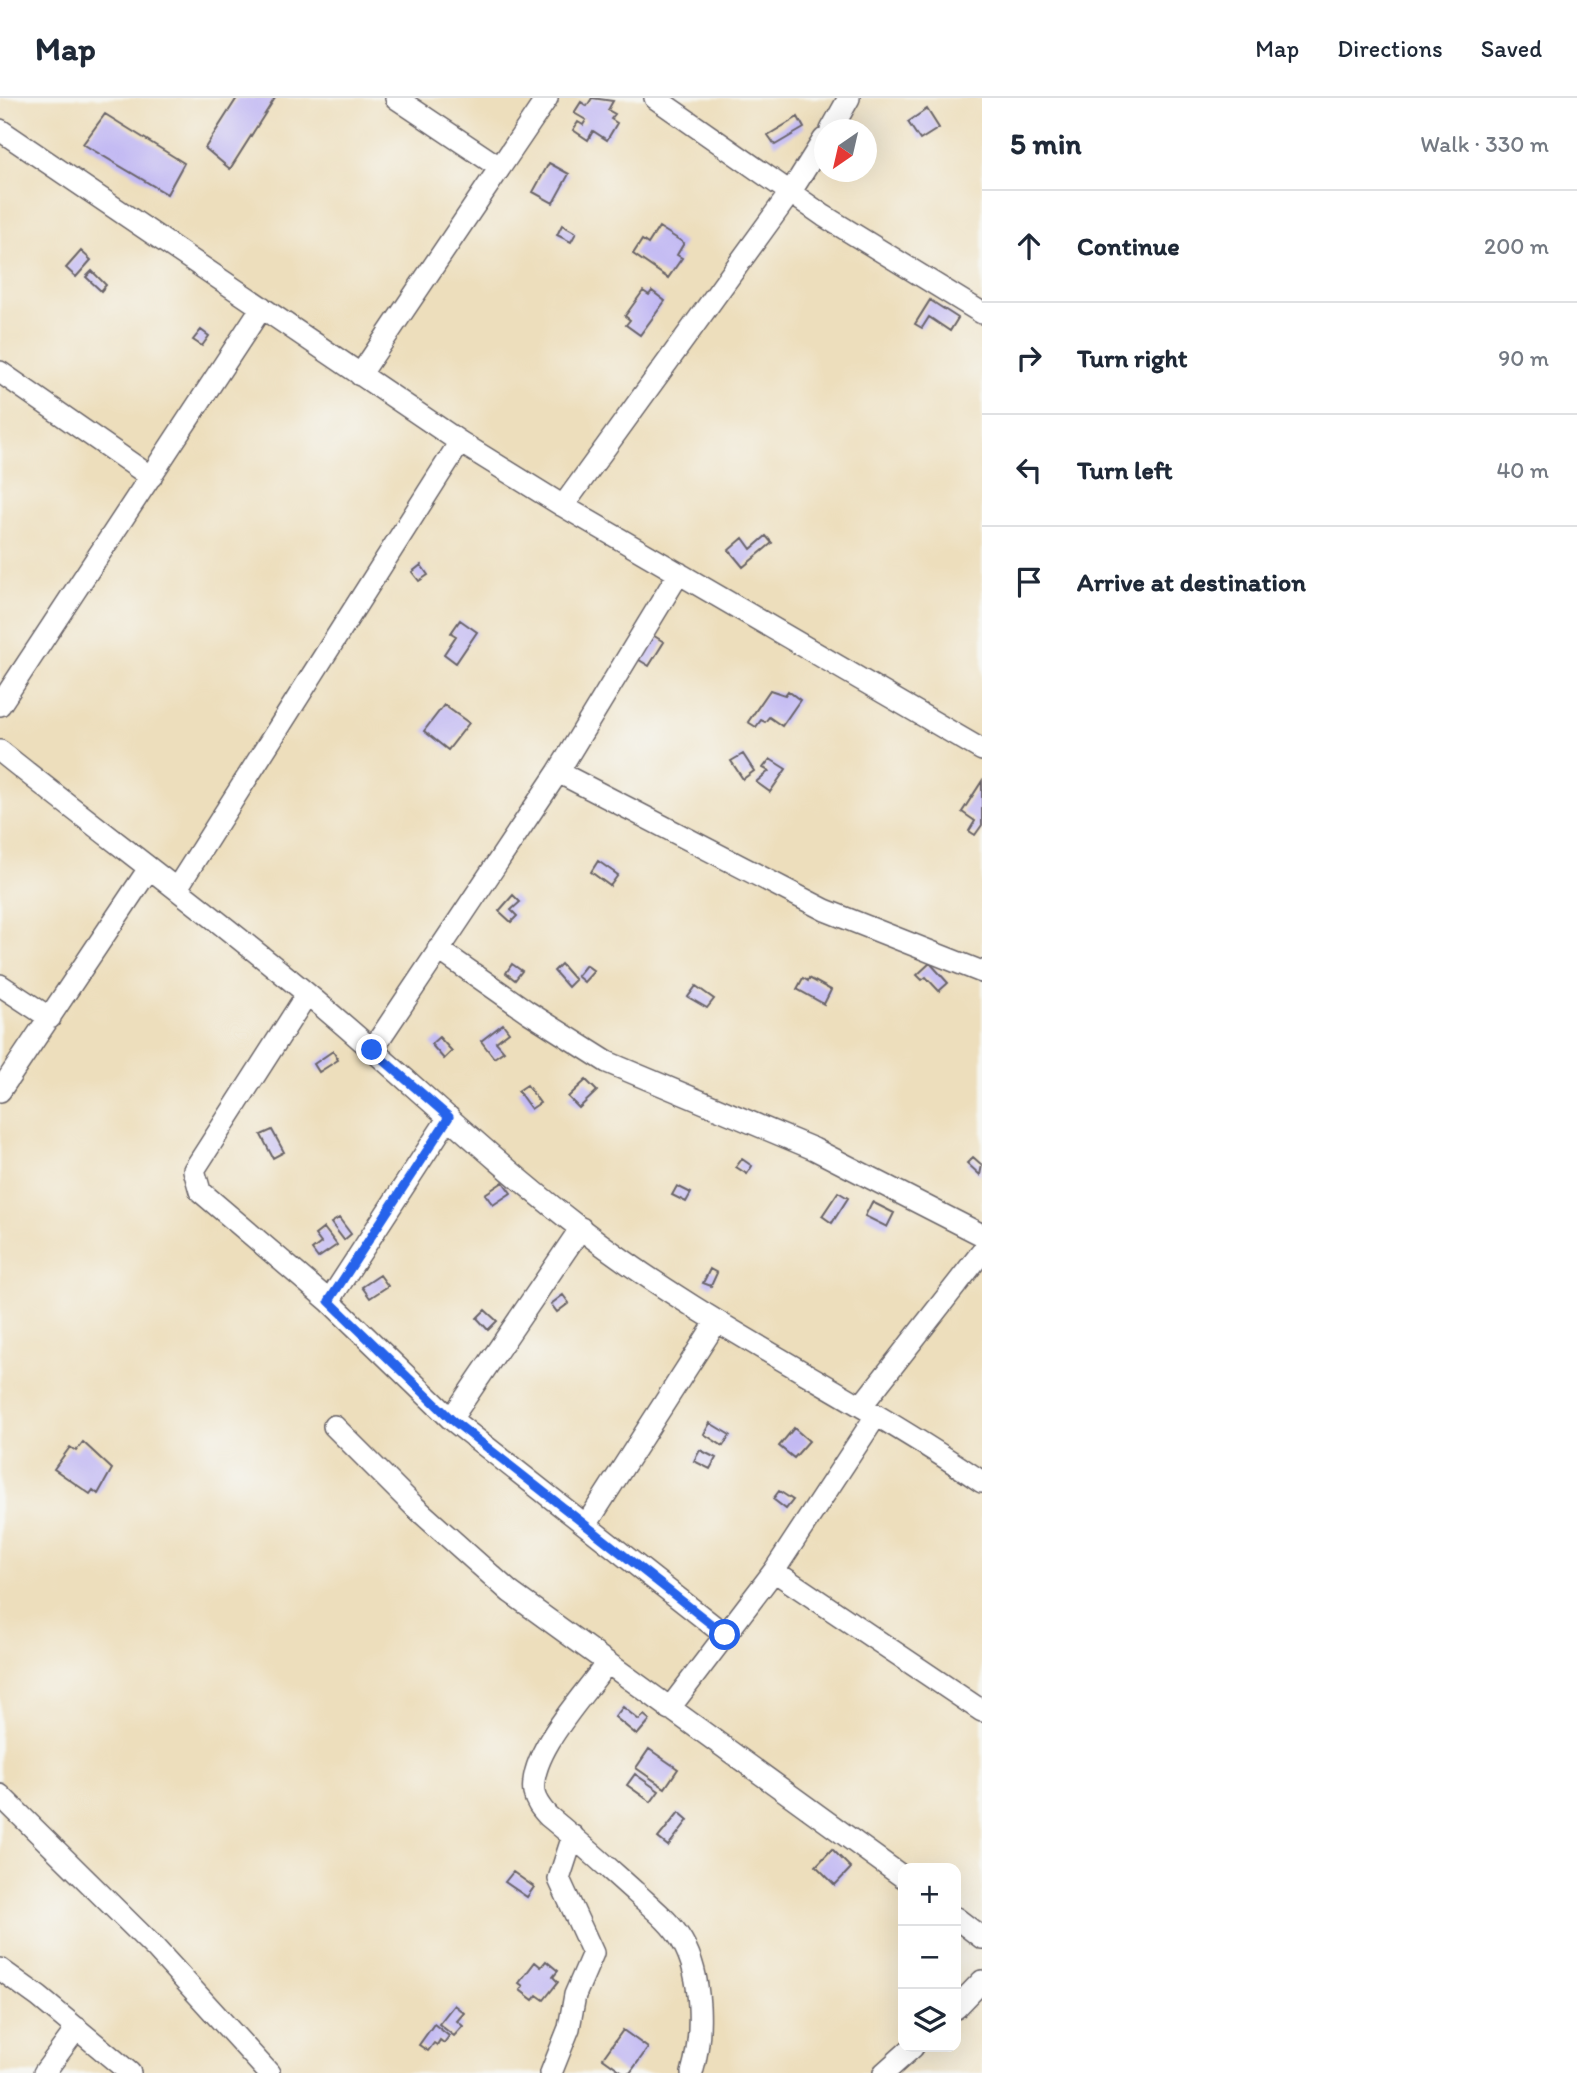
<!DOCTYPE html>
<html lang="en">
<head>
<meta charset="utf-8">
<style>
	body { margin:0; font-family:Itim,sans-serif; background:#f2f2f3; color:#1f2937 }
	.controls { position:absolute; right:21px; bottom:21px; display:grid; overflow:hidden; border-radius:14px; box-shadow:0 7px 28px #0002 }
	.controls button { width:63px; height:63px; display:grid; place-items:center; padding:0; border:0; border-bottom:2px solid #e0e1e3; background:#fff; color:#1f2937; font:35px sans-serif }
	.compass { position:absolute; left:814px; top:21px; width:63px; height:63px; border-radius:50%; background:#fff; box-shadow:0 7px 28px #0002; rotate:214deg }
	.stop { position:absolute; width:21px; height:21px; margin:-16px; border:5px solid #2563eb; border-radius:50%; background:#fff }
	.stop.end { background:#2563eb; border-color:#fff; box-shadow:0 2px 7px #0008 }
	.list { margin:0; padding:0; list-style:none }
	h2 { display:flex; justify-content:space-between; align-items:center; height:91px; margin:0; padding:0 28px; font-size:30px }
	h2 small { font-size:23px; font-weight:400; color:#747a83 }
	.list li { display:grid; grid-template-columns:46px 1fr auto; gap:21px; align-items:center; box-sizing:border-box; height:112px; padding:0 28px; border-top:2px solid #e0e1e3 }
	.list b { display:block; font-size:26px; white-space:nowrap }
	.list em { font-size:23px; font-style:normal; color:#747a83 }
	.icon { flex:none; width:38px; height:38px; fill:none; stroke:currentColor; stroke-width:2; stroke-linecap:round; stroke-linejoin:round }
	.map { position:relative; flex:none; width:982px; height:1975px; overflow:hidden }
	header { display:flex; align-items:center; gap:42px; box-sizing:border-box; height:98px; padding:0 35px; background:#fff; border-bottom:2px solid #e0e1e3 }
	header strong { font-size:33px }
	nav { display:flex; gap:38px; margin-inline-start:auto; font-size:24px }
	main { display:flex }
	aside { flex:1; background:#fff }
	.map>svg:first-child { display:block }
	.building { fill:#c2b9f3 }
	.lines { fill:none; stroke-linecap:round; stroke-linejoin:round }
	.minor-casing { stroke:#696468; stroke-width:24 }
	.minor { stroke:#fff; stroke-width:21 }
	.route { stroke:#2563eb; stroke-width:9 }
</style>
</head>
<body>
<header>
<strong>Map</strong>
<nav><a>Map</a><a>Directions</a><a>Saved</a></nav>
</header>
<main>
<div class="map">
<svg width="982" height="1975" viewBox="0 0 982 1975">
	<rect width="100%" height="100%" fill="#f6f6f2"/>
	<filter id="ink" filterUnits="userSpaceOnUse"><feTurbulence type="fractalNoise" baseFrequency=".0143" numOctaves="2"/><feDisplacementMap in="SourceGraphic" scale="14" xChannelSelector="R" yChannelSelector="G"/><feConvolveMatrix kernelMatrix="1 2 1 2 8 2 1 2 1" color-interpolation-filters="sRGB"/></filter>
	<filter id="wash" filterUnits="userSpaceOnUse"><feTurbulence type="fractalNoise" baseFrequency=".00686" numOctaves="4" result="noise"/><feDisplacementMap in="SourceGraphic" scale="28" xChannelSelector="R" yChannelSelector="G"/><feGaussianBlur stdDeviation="1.57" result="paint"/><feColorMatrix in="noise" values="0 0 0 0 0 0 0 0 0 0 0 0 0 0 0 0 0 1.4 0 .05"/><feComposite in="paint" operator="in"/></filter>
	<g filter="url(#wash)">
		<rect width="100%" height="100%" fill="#eddebc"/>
		<g id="blocks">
			<path class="building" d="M 237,0 L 275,0 L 230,71 L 205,50 Z
				M 592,0 L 613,3 L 608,12 L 615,16 L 611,21 L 617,25 L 607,42 L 593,33 L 588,42 L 573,32 L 578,24 L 583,27 L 586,22 L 574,15 L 581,4 L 587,8 Z
				M 927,11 L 939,30 L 920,42 L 908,24 Z
				M 105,16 L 184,65 L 167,96 L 83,46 Z
				M 798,19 L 804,30 L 775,47 L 768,37 Z
				M 549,65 L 569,76 L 553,105 L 533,94 Z
				M 562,127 L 576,135 L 571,144 L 557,137 Z
				M 659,129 L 684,145 L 677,157 L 682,160 L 668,180 L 633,156 L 642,142 L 648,146 Z
				M 81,153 L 91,162 L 76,179 L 66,170 Z
				M 92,173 L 106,187 L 101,193 L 86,179 Z
				M 643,193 L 649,197 L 652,193 L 665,203 L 640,237 L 626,227 L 630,222 L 625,218 Z
				M 930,202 L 958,220 L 950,233 L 929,219 L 922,230 L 915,226 Z
				M 201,232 L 209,238 L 202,248 L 193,242 Z
				M 766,438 L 772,445 L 743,469 L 729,452 L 743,440 L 751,451 Z
				M 421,467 L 428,477 L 419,483 L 412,474 Z
				M 460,522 L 477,534 L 456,565 L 444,556 L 456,538 L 451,535 Z
				M 651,536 L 664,544 L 649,568 L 636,560 Z
				M 770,592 L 785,597 L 788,593 L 800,602 L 782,628 L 769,619 L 765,624 L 761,622 L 756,629 L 748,624 Z
				M 444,607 L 469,625 L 448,652 L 424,633 Z
				M 743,656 L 754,673 L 743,681 L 731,663 Z
				M 770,661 L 786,671 L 770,694 L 756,684 L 769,673 L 763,670 Z
				M 982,683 L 982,727 L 975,737 L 969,733 L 975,723 L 962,714 Z
				M 598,763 L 618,777 L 610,788 L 591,774 Z
				M 513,797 L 520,804 L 511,812 L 517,818 L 511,824 L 499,813 Z
				M 930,865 L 948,885 L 939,893 L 926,879 L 922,882 L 917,877 Z
				M 512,866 L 522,873 L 515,882 L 506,875 Z
				M 561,866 L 575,882 L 568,889 L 554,873 Z
				M 586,867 L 594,873 L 584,884 L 577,878 Z
				M 803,880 L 808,883 L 809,880 L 831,892 L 824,906 L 797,891 Z
				M 696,888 L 714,901 L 707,910 L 688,899 Z
				M 503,926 L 509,934 L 496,944 L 504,953 L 494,960 L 481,943 Z
				M 439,939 L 452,953 L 444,961 L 431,946 Z
				M 333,953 L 338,962 L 319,974 L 314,966 Z
				M 586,982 L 597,993 L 579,1010 L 568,999 Z
				M 527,987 L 540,1005 L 531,1011 L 518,993 Z
				M 272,1032 L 284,1054 L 273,1060 L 261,1037 Z
				M 973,1059 L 982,1067 L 980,1077 L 967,1065 Z
				M 742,1061 L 752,1068 L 747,1076 L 736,1069 Z
				M 503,1084 L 511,1095 L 493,1107 L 485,1096 Z
				M 677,1088 L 691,1095 L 686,1104 L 672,1097 Z
				M 838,1094 L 848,1100 L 832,1125 L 822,1118 Z
				M 872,1104 L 894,1115 L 887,1129 L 865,1118 Z
				M 339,1120 L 351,1136 L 344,1142 L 331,1125 Z
				M 324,1130 L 337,1147 L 318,1160 L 312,1152 L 321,1145 L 315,1137 Z
				M 710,1171 L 717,1175 L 711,1188 L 703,1185 Z
				M 380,1177 L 388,1188 L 370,1200 L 362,1189 Z
				M 563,1197 L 569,1205 L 557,1214 L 551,1206 Z
				M 485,1212 L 497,1223 L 488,1232 L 477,1220 Z
				M 710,1325 L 730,1337 L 723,1348 L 704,1336 Z
				M 794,1330 L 809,1343 L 794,1360 L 779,1348 Z
				M 83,1344 L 112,1371 L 98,1396 L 93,1392 L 90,1396 L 54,1371 L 70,1349 L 76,1353 Z
				M 700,1352 L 716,1360 L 710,1371 L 694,1363 Z
				M 779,1393 L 793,1402 L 786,1411 L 773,1401 Z
				M 623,1609 L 639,1622 L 644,1617 L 650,1622 L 637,1637 L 615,1619 Z
				M 649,1651 L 678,1671 L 665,1690 L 636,1670 Z
				M 635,1676 L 659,1693 L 651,1704 L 627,1687 Z
				M 679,1714 L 688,1722 L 668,1748 L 658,1740 Z
				M 832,1751 L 851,1770 L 835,1787 L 816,1768 Z
				M 513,1774 L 534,1789 L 527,1799 L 505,1784 Z
				M 546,1863 L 558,1873 L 553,1879 L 558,1884 L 544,1902 L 537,1897 L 533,1902 L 520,1892 L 523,1888 L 519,1885 L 535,1864 L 541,1869 Z
				M 454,1907 L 464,1915 L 457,1923 L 463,1928 L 454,1938 L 439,1926 Z
				M 434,1926 L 449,1938 L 444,1945 L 440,1942 L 437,1947 L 434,1945 L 428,1953 L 419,1947 Z
				M 623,1932 L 648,1950 L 630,1975 L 624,1975 L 603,1960 Z"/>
		</g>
	</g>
	<g filter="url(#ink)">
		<use href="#blocks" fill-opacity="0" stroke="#696468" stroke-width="2"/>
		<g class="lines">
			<defs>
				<path id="minor" d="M 396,0 L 499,69
					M 655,0 L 824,118 L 982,215
					M 0,32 L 460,344 L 563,408 L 982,652
					M 831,32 L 849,0
					M 0,274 L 151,379
					M 360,277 L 547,0
					M 563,408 L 790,95 L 824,41
					M 0,607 L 262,209
					M 0,653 C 101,734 205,811 305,894 C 398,971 485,1057 581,1131 C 706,1228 852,1295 982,1384
					M 558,674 L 825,812 L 982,874
					M 177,790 L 460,344
					M 438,851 L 528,914 L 607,964 L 814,1051 L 982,1137
					M 0,887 L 50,920
					M 307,896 L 194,1072 L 200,1093 L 329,1203 L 451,1321 L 725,1537
					M 372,952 L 558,674 L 679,475
					M 0,993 L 148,772
					M 329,1203 L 449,1019
					M 862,1307 L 982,1154
					M 451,1321 L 581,1130
					M 334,1328 L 415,1409 L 510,1494 L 903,1779
					M 586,1427 L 717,1223
					M 774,1473 L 982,1613
					M 606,1566 C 584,1598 528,1655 534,1695 C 536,1705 542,1711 548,1718 C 578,1742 606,1768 634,1793 C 650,1808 671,1824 682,1843 C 703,1879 703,1937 692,1975
					M 669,1611 L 774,1473 L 876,1318
					M 0,1697 L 156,1851 L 269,1975
					M 956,1820 L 982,1840
					M 0,1871 L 39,1899 L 130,1975
					M 956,1910 L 982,1883
					M 44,1975 L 77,1930
					M 551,1975 L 569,1930 L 575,1897 L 593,1855 L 559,1781 L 573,1738
					M 884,1975 L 913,1949"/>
			</defs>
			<use href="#minor" class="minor-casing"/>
			<use href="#minor" class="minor"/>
		</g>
	</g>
	<g class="lines" filter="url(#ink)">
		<path class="route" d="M 372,952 L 449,1019 L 329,1203 L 451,1321 L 725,1537"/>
	</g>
</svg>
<div class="controls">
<button>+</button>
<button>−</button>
<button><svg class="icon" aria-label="layers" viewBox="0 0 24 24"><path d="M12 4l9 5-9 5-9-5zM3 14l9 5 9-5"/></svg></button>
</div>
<svg class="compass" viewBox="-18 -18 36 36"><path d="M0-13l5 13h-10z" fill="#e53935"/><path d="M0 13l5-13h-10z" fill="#747a83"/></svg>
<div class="stop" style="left:725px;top:1537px"></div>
<div class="stop end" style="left:372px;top:952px"></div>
</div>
<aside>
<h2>5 min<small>Walk · 330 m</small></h2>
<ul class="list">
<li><svg class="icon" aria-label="ahead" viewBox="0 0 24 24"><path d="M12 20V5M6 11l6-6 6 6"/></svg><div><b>Continue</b></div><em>200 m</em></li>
<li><svg class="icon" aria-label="right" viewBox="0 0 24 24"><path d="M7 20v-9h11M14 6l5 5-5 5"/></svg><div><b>Turn right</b></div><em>90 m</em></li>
<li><svg class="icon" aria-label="left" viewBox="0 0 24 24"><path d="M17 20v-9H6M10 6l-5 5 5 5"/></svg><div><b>Turn left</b></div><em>40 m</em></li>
<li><svg class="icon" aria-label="arrive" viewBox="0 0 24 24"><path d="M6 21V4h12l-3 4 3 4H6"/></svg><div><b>Arrive at destination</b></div></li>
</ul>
</aside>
</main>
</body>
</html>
